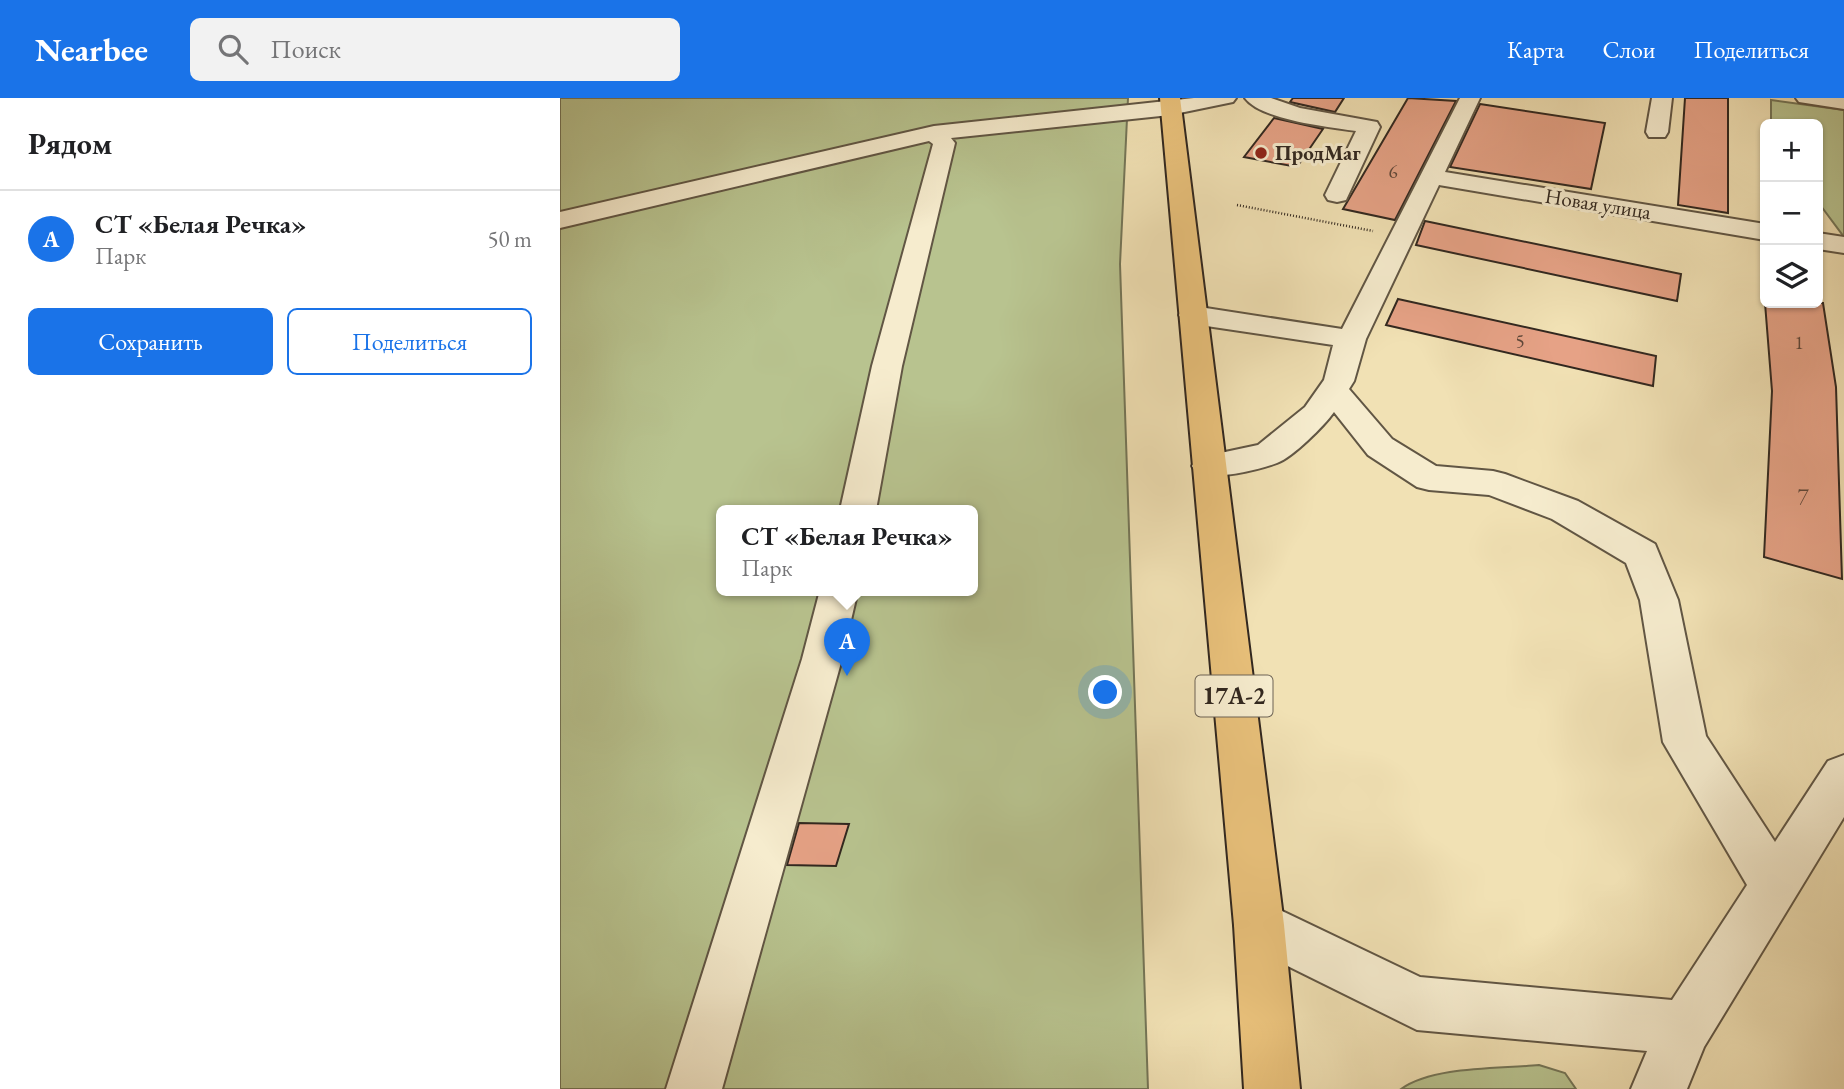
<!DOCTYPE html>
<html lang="ru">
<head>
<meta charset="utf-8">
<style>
	body { margin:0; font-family:"EB Garamond",serif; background:#f2f2f2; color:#202124 }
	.controls { position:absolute; right:21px; top:21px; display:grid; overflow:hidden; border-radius:10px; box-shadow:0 2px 5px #0004 }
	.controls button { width:63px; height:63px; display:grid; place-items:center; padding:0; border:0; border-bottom:2px solid #e0e0e0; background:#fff; color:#202124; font:35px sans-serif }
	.you { position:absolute; left:546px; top:595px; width:24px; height:24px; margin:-18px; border:5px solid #fff; border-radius:50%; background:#1a73e8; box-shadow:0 0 0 10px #1a73e833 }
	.badge { display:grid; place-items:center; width:46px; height:46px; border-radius:50%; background:#1a73e8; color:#fff; font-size:23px; font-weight:700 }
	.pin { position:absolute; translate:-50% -58px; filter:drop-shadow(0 2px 4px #0008) }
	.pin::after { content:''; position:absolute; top:37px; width:24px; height:21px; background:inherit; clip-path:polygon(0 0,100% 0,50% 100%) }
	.popup { position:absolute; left:156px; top:407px; width:262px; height:91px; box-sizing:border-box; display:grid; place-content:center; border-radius:10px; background:#fff; filter:drop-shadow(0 2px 5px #0005); font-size:23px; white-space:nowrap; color:#757577 }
	.popup b { font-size:26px; color:#202124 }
	.popup::after { content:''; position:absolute; left:50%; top:100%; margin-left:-14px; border:14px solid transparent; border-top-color:#fff }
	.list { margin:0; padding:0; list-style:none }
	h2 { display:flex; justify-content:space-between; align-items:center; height:91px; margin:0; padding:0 28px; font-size:30px }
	h2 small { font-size:23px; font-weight:400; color:#757577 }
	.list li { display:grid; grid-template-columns:46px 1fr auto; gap:21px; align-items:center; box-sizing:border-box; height:98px; padding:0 28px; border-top:2px solid #e0e0e0 }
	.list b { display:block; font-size:26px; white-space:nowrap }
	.list p { margin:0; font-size:23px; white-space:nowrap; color:#757577 }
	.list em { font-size:23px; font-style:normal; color:#757577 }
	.actions { display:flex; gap:14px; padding:21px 28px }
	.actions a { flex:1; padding:16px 0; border:2px solid #1a73e8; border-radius:10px; text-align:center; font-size:24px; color:#1a73e8 }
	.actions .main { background:#1a73e8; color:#fff }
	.icon { flex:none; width:38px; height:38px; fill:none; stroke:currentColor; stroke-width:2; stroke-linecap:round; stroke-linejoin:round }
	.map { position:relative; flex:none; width:1284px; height:991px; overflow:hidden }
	header { display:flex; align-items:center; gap:42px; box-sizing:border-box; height:98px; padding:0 35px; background:#1a73e8; color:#fff }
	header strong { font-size:33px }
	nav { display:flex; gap:38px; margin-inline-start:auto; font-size:24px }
	.search { width:490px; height:63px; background:#f2f2f2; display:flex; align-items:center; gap:18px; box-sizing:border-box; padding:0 24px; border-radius:10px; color:#757577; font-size:26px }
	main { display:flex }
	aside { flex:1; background:#fff }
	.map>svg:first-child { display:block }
	.green { fill:#b8c38f; stroke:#747557; stroke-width:2; fill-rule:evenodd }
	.building { fill:#e6a286; stroke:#31271f; stroke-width:2 }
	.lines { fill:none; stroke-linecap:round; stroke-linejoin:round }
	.minor-casing { stroke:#615644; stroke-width:4 }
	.major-casing { stroke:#31271f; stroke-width:4 }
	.path { stroke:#31271f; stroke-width:2.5; stroke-dasharray:1 2; stroke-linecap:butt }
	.minor { fill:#f6ecce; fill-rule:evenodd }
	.major { fill:#e8c07a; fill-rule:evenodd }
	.poi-dot { fill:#8f2418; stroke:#f6ecce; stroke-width:2.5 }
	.labels { text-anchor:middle; stroke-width:6; stroke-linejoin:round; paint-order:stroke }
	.far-number-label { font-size:19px; fill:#5e4639 }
	.far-poi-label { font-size:21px; font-weight:bold; fill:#31271f; stroke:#f6ecce; text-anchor:start }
	.far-street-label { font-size:21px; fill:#31271f; stroke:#f6ecce }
	.number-label { font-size:23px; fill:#5e4639 }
	.shield { fill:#f6ecce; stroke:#6c6254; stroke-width:2 }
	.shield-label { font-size:24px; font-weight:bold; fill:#31271f }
</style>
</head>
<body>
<header>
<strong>Nearbee</strong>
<div class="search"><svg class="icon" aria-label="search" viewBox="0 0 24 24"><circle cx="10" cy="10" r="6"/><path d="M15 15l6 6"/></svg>Поиск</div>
<nav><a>Карта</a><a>Слои</a><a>Поделиться</a></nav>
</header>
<main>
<aside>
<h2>Рядом<small></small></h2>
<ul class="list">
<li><span class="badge">A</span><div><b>СТ «Белая Речка»</b><p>Парк</p></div><em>50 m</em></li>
</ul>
<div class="actions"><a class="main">Сохранить</a><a>Поделиться</a></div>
</aside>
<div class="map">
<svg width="1284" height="991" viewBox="0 0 1284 991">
	<rect width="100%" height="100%" fill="#f1e1b4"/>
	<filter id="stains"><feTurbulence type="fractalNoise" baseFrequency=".00286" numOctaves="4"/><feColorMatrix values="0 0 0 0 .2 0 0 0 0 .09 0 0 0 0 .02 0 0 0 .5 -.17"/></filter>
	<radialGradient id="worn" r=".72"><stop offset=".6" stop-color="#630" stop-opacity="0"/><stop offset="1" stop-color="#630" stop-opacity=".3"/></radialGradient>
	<path class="green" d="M 0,0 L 568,0 L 560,166 L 588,991 L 0,991 ZM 161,412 L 413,412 L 413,492 L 161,492 Z
		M 1211,2 L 1284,12 L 1284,139 L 1258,104 L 1258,26 L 1211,26 Z
		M 979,967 L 1005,975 L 1016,991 L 841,991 C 874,968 938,971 979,967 Z"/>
	<path class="building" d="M 733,0 L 784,0 L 775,14 L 730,4 Z
		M 848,0 L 896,3 L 835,122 L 783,111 Z
		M 1125,0 L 1168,0 L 1168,115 L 1118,107 Z
		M 920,6 L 1045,25 L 1031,91 L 890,69 Z
		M 714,20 L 763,31 L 737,69 L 684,59 Z
		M 865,123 L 1121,176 L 1117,203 L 856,147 Z
		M 838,201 L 1096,258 L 1093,288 L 826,227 Z
		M 1205,205 L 1263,205 L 1276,289 L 1282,481 L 1204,459 L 1212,293 Z
		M 239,725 L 289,726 L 276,768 L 227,767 Z"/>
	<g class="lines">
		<defs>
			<path id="minor" d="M 634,0 L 676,0 L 673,4 L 610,17 L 391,40 L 395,45 L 342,268 L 316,412 L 280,412 L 312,268 L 373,46 L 369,43 L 0,130 L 0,114 L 374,28 Z
				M 685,0 L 711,0 L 740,10 L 817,24 L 820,29 L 786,102 L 777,104 L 768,102 L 765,97 L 796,33 C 769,29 701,22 685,0 Z
				M 900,0 L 920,0 L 885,74 L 1205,126 L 1205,142 L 879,87 L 806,241 L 794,283 L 789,291 L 832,341 L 876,368 L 933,373 L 945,376 L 1018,403 L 1095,446 L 1118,502 L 1146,638 L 1215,744 L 1268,663 L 1284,657 L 1284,719 L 1144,949 L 1127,991 L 1071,991 L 1087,953 L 857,932 L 681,845 L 674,827 L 681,809 L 699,802 L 860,879 L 1112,902 L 1187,787 L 1103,644 L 1080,502 L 1066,465 L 992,421 L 929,397 L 869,392 L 857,389 L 808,357 L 774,314 C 764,328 733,359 717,365 C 698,372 656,382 637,376 L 632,368 L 637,360 L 698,347 L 745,309 L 764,282 L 773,247 L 633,226 L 623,223 L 619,217 L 623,211 L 633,208 L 782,231 Z
				M 1092,0 L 1112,0 L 1108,34 L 1105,39 L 1089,39 L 1086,34 Z
				M 1236,0 L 1284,0 L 1284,11 L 1239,4 Z
				M 1258,135 L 1284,139 L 1284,155 L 1258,151 Z
				M 260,492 L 298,492 L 282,561 L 162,991 L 106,991 L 242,561 Z"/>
			<path id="major" d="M 600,0 L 620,0 L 724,827 L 740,991 L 684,991 L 674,827 Z"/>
		</defs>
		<use href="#minor" class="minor-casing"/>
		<use href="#major" class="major-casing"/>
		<path class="path" d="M 677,107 L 813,133"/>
		<use href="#minor" class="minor"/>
		<use href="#major" class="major"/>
	</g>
	<circle class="poi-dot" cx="701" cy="55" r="7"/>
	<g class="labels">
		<g class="far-number-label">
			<text x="833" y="80">6</text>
			<text x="960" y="250">5</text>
			<text x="1239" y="251">1</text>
		</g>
		<g class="far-poi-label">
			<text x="715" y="62">ПродМаг</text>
		</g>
		<g class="far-street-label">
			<text transform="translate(1038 106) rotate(9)" y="7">Новая улица</text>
		</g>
		<g class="number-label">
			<text x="1243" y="407">7</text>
		</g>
		<rect class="shield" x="635.5" y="577.5" width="77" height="41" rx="5"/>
		<g class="shield-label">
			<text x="674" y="606">17А-2</text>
		</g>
	</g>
	<rect width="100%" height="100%" filter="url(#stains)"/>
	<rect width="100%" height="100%" fill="url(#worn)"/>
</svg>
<div class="controls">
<button>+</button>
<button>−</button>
<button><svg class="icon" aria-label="layers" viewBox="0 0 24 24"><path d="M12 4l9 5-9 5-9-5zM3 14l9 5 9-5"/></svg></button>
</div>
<div class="you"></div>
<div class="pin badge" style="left:287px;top:578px">A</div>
<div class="popup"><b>СТ «Белая Речка»</b>Парк</div>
</div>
</main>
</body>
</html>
